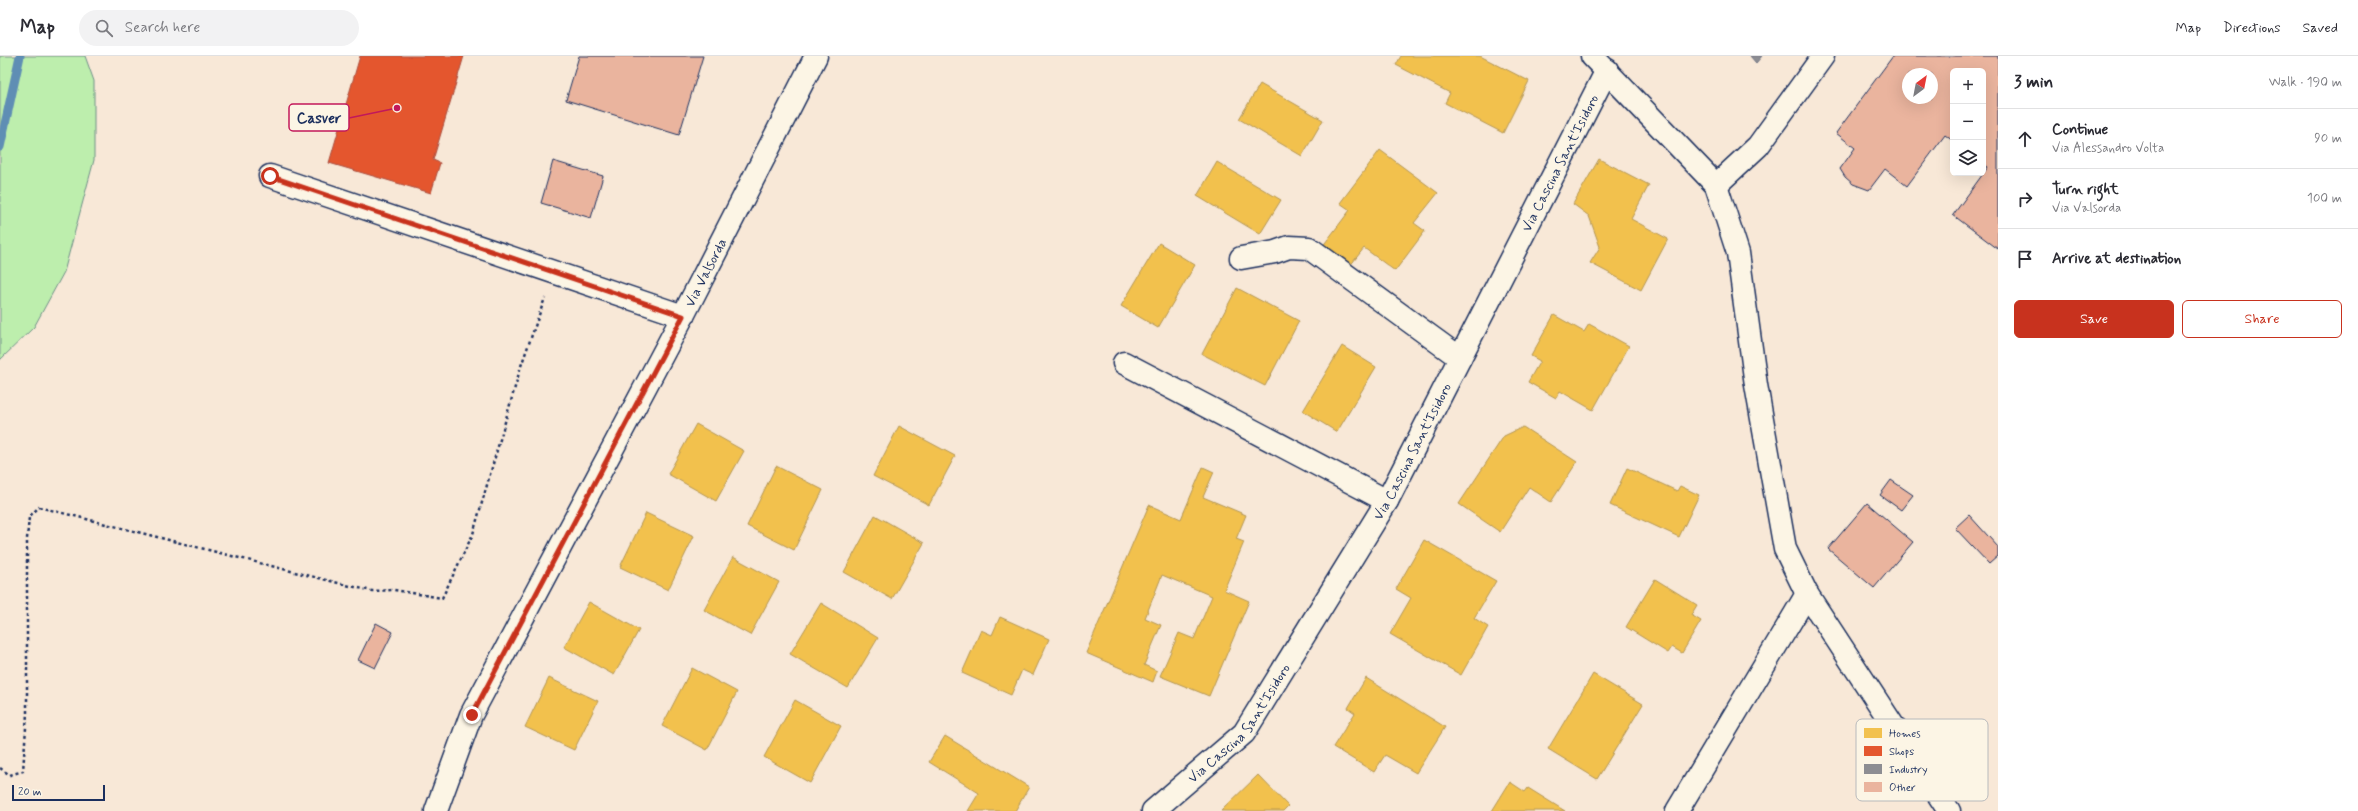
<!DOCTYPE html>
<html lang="en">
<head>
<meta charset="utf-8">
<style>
	body { margin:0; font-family:Mynerve,sans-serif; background:#f2f2f3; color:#2b2b33 }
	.controls { position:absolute; right:12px; top:12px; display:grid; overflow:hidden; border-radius:6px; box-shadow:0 4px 16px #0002 }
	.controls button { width:36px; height:36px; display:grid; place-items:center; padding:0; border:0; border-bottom:1px solid #e1e1e2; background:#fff; color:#2b2b33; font:20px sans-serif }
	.compass { position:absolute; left:1902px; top:12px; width:36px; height:36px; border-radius:50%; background:#fff; box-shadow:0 4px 16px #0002; rotate:32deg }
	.scale { position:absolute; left:12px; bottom:10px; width:93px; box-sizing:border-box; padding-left:4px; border:2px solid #1b2f5e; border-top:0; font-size:11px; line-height:14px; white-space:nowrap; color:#1b2f5e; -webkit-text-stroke:3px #fcf5e5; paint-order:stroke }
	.stop { position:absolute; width:12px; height:12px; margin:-9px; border:3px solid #c8321e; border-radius:50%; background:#fff }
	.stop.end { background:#c8321e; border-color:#fff; box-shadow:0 1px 4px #0008 }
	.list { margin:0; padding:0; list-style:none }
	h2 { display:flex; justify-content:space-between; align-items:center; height:52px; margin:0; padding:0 16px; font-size:17px }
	h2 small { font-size:13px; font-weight:400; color:#7c7c81 }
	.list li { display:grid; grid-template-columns:26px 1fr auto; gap:12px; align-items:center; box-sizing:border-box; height:60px; padding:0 16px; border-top:1px solid #e1e1e2 }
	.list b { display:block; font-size:15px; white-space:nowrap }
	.list p { margin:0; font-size:13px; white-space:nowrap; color:#7c7c81 }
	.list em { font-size:13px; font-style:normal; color:#7c7c81 }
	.actions { display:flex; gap:8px; padding:12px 16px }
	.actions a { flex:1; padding:9px 0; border:1px solid #c8321e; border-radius:6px; text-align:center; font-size:14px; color:#c8321e }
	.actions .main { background:#c8321e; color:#fff }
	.icon { flex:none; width:22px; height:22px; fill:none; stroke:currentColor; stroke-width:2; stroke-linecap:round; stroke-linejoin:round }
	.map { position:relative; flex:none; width:1998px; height:755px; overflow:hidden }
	header { display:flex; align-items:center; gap:24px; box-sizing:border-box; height:56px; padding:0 20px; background:#fff; border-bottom:1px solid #e1e1e2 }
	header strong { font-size:19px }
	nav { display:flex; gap:22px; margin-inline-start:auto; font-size:14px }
	.search { width:280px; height:36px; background:#f2f2f3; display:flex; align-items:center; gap:10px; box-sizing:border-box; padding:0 14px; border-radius:22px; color:#7c7c81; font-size:15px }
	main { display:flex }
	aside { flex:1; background:#fff }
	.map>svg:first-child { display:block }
	.green { fill:#bdeead; stroke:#6c8e86 }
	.homes { fill:#f2c14e; stroke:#b29553 }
	.shops { fill:#e4572e; stroke:#a84b3c }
	.industry { fill:#8d8d92; stroke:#6b7182 }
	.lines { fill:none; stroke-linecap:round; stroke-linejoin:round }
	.stream { stroke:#5f8eb4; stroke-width:9 }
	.building { fill:#eab49e; stroke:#1b2f5e; fill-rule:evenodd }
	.minor-casing { stroke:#1b2f5e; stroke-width:25 }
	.tertiary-casing { stroke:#1b2f5e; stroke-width:25 }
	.path { stroke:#1b2f5e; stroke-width:2.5; stroke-dasharray:3 3; stroke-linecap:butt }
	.minor { stroke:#fcf5e5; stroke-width:22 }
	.tertiary { stroke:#fcf5e5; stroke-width:22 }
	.route { stroke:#c8321e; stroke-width:5 }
	.labels { text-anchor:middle; stroke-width:4; stroke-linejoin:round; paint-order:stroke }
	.street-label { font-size:14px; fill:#1b2f5e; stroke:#fcf5e5 }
	.key { fill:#fcf5e5; stroke:#b8babc; stroke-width:1 }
	.key-label { font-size:11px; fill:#1b2f5e }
	.leader { fill:none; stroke:#c2185b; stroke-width:1.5 }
	.callout-dot { fill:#c2185b; stroke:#fcf5e5; stroke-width:1.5 }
	.callout { fill:#fcf5e5; stroke:#c2185b; stroke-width:1.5 }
	.callout-label { font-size:15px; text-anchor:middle; font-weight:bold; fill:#1b2f5e }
</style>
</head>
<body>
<header>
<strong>Map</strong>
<div class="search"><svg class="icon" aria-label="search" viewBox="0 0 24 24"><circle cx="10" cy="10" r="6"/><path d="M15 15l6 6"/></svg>Search here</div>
<nav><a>Map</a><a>Directions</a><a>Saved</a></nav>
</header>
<main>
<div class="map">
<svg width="1998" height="755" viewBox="0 0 1998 755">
	<rect width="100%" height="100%" fill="#f8e8d7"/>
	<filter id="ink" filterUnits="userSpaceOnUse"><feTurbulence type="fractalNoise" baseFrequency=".025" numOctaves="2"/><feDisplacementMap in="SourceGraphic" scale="8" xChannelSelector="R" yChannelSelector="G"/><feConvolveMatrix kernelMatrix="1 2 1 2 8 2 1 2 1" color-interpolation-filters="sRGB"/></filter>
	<g filter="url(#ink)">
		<path class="green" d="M 0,0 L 85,0 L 94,25 L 94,104 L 64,216 L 34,271 L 0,304 Z"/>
		<path class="homes" d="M 1401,0 L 1480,0 L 1529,25 L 1503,77 L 1445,47 L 1450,37 L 1396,9 Z
			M 1260,28 L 1323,64 L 1302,100 L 1239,63 Z
			M 1380,94 L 1438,137 L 1414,167 L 1425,175 L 1395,215 L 1364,192 L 1349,211 L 1322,191 L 1350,154 L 1340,147 Z
			M 1599,103 L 1649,129 L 1631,163 L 1668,183 L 1641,234 L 1590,207 L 1600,191 L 1589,160 L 1573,148 Z
			M 1217,106 L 1281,144 L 1260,178 L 1197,140 Z
			M 1159,187 L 1195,209 L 1158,272 L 1121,250 Z
			M 1237,232 L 1299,265 L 1265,330 L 1202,298 Z
			M 1554,259 L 1584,276 L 1589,268 L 1629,290 L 1593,354 L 1560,335 L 1556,342 L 1528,326 L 1540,305 L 1531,300 Z
			M 1342,290 L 1376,311 L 1337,376 L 1303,355 Z
			M 696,368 L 744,395 L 716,445 L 668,418 Z
			M 899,370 L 955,400 L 929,449 L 873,420 Z
			M 1523,371 L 1577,406 L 1551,446 L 1529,431 L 1500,476 L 1459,448 L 1504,380 Z
			M 776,410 L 823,434 L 794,494 L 747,470 Z
			M 1203,411 L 1214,416 L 1203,441 L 1246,459 L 1236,483 L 1244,486 L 1224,534 L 1249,545 L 1209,640 L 1160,620 L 1179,577 L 1194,583 L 1212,540 L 1162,519 L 1145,562 L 1161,569 L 1144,609 L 1157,615 L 1153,626 L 1086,597 L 1149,449 L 1181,463 Z
			M 1627,412 L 1677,435 L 1680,430 L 1699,439 L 1679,481 L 1610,449 Z
			M 646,457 L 694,480 L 668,534 L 620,511 Z
			M 875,459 L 924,487 L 892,543 L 844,516 Z
			M 1424,484 L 1496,525 L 1474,562 L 1488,571 L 1461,619 L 1390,578 L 1411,542 L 1396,533 Z
			M 733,501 L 779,526 L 750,579 L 704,554 Z
			M 1655,523 L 1697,549 L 1691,559 L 1701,565 L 1682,597 L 1672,591 L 1668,597 L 1626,571 Z
			M 589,546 L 639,574 L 614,619 L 564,591 Z
			M 821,547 L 878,582 L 848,632 L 790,598 Z
			M 1000,561 L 1049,583 L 1033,619 L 1022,614 L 1011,639 L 962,617 L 981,574 L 992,579 Z
			M 692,612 L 737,636 L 707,694 L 662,670 Z
			M 1593,618 L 1643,648 L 1597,723 L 1548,693 Z
			M 549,622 L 598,645 L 574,694 L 525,671 Z
			M 1366,622 L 1445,671 L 1416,717 L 1385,699 L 1374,716 L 1333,691 L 1355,657 L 1348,652 Z
			M 795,644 L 841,670 L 810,727 L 764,701 Z
			M 945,680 L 1029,731 L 1015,755 L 968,755 L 979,737 L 929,706 Z
			M 1258,719 L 1288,750 L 1283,755 L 1221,755 Z
			M 1510,726 L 1525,736 L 1528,732 L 1565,755 L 1492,755 Z"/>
		<path class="shops" d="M 360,0 L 464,0 L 433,104 L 440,107 L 431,137 L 329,107 Z"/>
		<path class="industry" d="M 1750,0 L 1762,0 L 1756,7 Z"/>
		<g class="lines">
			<path class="stream" d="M 0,91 L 20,0"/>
		</g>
		<path class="building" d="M 579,0 L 703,0 L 679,79 L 566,44 Z
			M 1893,0 L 1998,0 L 1998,193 L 1953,159 L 1988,111 L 1983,107 L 1983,15 L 1953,15 L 1953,85 L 1945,79 L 1907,130 L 1885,113 L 1869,134 L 1853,128 L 1845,121 L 1840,113 L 1855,92 L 1836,77 ZM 1908,18 L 1932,18 L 1932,42 L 1908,42 Z
			M 553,105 L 603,120 L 591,162 L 541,147 Z
			M 1891,424 L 1913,439 L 1901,454 L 1880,439 Z
			M 1867,447 L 1913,486 L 1874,532 L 1828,493 Z
			M 1969,459 L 1998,491 L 1998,500 L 1989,508 L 1955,472 Z
			M 376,567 L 393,576 L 375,612 L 358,604 Z"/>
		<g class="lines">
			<defs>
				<g id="minor">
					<path d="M 1592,0 L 1716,129 L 1738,197 L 1756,329 L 1785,493 L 1807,538 L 1949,755"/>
					<path d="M 270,120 L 683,260"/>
					<path d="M 1716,129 L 1758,90 L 1823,0"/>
					<path d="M 1241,202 L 1275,196 L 1289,191 L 1309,192 L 1460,302"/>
					<path d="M 1124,307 L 1387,445"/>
					<path id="s1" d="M 1153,755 L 1244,677 L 1387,445 L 1607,14"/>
					<path d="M 1677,755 L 1807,538"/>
				</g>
				<g id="tertiary">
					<path id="s2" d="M 436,755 L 471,659 L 683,260 L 816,0"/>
				</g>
			</defs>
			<use href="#minor" class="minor-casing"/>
			<use href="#tertiary" class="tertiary-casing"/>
			<path class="path" d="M 0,712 L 10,719 L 23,715 L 27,657 L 27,483 L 29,461 L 39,451 L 346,529 L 372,535 L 394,534 L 442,542 L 473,478 L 521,310 L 545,242"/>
			<use href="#minor" class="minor"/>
			<use href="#tertiary" class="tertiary"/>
		</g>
	</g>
	<g class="lines" filter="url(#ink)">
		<path class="route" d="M 270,120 L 683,260 L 472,659"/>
	</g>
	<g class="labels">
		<g class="street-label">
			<text dy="5" stroke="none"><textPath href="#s1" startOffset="772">Via Cascina Sant'Isidoro</textPath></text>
			<text dy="5" stroke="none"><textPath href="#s2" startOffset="603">Via Valsorda</textPath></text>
			<text dy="5" stroke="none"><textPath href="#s1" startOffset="448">Via Cascina Sant'Isidoro</textPath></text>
			<text dy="5" stroke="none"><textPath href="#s1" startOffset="124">Via Cascina Sant'Isidoro</textPath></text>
		</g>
	</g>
	<rect x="1856" y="663" width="132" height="82" rx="6" class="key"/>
	<rect x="1864" y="672" width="18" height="10" fill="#f2c14e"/>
	<rect x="1864" y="690" width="18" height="10" fill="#e4572e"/>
	<rect x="1864" y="708" width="18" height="10" fill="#8d8d92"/>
	<rect x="1864" y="726" width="18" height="10" fill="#eab49e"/>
	<g class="key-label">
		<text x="1889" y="681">Homes</text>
		<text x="1889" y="699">Shops</text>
		<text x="1889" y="717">Industry</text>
		<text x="1889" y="735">Other</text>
	</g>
	<path class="leader" d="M397 52L349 62"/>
	<circle class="callout-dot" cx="397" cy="52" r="4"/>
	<rect class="callout" x="289" y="48" width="60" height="27" rx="4"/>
	<g class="callout-label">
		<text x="319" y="67">Casver</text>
	</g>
</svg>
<div class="controls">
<button>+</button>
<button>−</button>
<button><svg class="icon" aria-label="layers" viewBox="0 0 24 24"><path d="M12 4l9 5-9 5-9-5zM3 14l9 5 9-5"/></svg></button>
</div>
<svg class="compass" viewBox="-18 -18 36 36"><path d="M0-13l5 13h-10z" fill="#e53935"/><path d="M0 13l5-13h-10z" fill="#7c7c81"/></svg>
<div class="scale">20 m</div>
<div class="stop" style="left:270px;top:120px"></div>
<div class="stop end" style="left:472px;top:659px"></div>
</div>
<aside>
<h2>3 min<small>Walk · 190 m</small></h2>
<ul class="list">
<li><svg class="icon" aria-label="ahead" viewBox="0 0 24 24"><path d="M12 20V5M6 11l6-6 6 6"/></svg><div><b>Continue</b><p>Via Alessandro Volta</p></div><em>90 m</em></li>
<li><svg class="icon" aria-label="right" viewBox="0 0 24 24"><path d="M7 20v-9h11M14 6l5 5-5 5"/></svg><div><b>Turn right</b><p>Via Valsorda</p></div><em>100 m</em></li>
<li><svg class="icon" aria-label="arrive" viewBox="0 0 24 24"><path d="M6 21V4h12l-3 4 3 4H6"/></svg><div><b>Arrive at destination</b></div></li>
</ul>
<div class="actions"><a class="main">Save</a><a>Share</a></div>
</aside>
</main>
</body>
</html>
